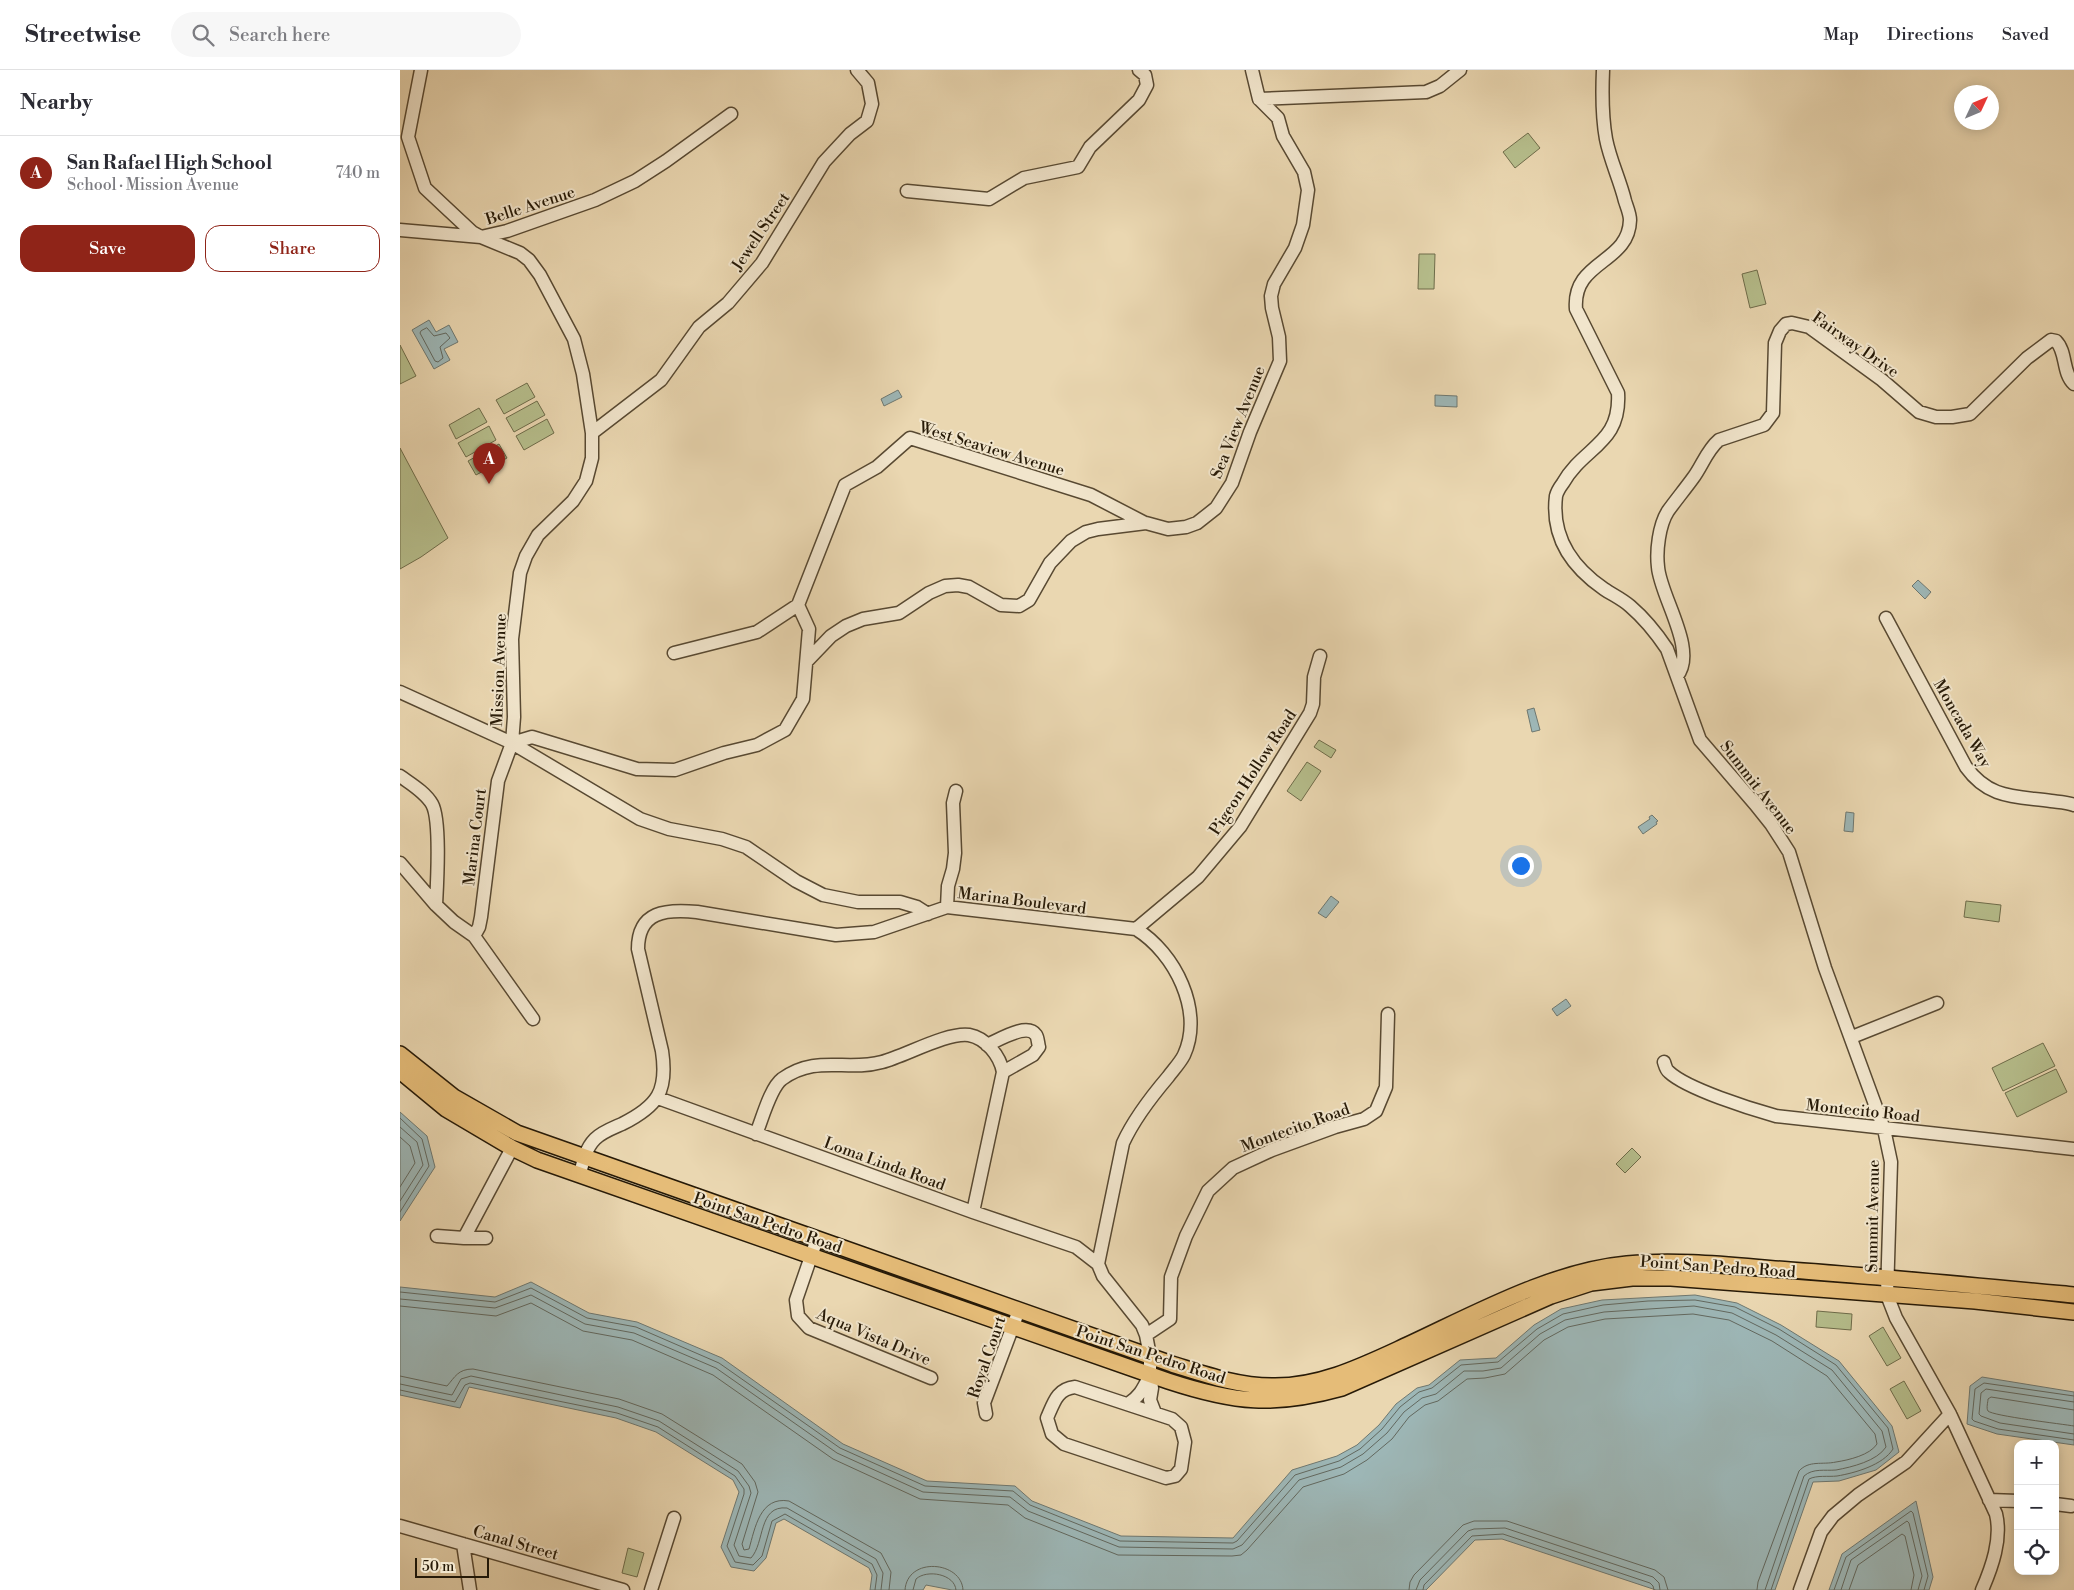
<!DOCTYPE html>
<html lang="en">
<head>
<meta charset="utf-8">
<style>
	body { margin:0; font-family:"Libre Bodoni",serif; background:#f7f7f7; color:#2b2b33 }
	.controls { position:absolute; right:15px; bottom:15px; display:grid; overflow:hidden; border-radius:10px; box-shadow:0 2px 12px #0003 }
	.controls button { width:45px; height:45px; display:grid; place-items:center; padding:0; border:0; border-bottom:1px solid #e1e1e2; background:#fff; color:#2b2b33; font:25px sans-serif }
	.compass { position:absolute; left:1554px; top:15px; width:45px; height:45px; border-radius:50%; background:#fff; box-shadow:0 2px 12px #0003; rotate:46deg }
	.scale { position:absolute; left:15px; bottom:12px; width:74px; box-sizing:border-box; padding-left:5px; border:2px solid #271a07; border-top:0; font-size:14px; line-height:18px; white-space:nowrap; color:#271a07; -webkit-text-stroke:4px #f1e5cc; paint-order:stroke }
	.you { position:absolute; left:1120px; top:795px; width:18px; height:18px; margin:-12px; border:4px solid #fff; border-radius:50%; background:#1a73e8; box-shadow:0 0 0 8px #1a73e833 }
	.badge { display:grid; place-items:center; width:32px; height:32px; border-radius:50%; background:#8f2418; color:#fff; font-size:16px; font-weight:700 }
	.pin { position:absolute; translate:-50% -41px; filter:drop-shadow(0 1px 2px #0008) }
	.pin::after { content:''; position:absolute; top:26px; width:18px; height:15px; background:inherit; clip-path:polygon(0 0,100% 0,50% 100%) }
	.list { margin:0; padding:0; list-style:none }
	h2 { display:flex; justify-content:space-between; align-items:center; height:65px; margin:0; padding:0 20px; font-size:21px }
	h2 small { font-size:16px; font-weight:400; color:#7c7c81 }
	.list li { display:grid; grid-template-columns:32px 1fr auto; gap:15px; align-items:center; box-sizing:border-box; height:75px; padding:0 20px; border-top:1px solid #e1e1e2 }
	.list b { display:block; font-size:19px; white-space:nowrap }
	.list p { margin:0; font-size:16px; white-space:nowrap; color:#7c7c81 }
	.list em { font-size:16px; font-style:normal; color:#7c7c81 }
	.actions { display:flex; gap:10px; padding:15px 20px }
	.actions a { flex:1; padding:11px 0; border:1px solid #8f2418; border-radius:15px; text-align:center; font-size:18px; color:#8f2418 }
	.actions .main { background:#8f2418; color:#fff }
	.icon { flex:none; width:28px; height:28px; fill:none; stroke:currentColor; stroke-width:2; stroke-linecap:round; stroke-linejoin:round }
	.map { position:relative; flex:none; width:1674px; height:1520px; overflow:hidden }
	header { display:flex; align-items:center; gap:30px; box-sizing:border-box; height:70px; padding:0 25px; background:#fff; border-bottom:1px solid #e1e1e2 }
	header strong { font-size:24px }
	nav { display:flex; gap:28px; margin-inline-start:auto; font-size:18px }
	.search { width:350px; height:45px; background:#f7f7f7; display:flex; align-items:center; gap:12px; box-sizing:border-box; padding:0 18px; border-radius:28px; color:#7c7c81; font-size:19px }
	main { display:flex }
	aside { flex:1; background:#fff }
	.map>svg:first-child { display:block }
	.green { fill:#b6be8c; stroke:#6e6c4a }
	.water { fill:#9db7b7; stroke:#6e7871 }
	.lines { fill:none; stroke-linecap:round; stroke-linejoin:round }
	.shore { stroke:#62685f; stroke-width:1 }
	.minor-casing { stroke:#584932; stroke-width:15 }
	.major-casing { stroke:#271a07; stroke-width:18 }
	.minor { stroke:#f1e5cc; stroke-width:12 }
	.major { stroke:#e5bc78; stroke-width:15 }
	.labels { text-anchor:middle; stroke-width:4; stroke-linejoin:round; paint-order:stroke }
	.street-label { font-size:16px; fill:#271a07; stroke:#f1e5cc }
</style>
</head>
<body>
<header>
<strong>Streetwise</strong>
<div class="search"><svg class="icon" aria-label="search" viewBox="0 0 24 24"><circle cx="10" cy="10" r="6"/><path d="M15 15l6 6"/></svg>Search here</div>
<nav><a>Map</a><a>Directions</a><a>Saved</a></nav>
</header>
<main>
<aside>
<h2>Nearby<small></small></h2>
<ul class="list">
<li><span class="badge">A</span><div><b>San Rafael High School</b><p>School · Mission Avenue</p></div><em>740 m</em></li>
</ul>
<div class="actions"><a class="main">Save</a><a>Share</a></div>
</aside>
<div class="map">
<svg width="1674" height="1520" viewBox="0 0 1674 1520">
	<rect width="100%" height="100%" fill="#ead7b1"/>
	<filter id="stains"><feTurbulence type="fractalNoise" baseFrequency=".004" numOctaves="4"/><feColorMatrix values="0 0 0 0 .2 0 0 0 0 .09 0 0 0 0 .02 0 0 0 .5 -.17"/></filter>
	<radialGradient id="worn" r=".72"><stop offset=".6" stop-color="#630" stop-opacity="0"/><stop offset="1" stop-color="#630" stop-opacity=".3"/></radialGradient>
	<path class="green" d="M 1128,63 L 1140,78 L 1115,98 L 1103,82 Z
		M 1019,184 L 1035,184 L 1034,219 L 1018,219 Z
		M 1357,200 L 1366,234 L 1350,238 L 1342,204 Z
		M 0,275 L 16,306 L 0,314 Z
		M 127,313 L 135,327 L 104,344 L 96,330 Z
		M 137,331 L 145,345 L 114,362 L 106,348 Z
		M 79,338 L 87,352 L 56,369 L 49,355 Z
		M 147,349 L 154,363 L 124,380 L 116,366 Z
		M 89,356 L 96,370 L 66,387 L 58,373 Z
		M 99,374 L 107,388 L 76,405 L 68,391 Z
		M 0,378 L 48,468 L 21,487 L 0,499 Z
		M 919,670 L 936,680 L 931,688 L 914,677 Z
		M 907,692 L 921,701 L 901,731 L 887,721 Z
		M 1566,831 L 1601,835 L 1599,852 L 1564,847 Z
		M 1643,973 L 1655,996 L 1603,1021 L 1592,998 Z
		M 1656,999 L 1667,1022 L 1617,1047 L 1605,1023 Z
		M 1232,1078 L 1241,1087 L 1225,1103 L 1216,1094 Z
		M 1417,1241 L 1452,1244 L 1451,1260 L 1416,1257 Z
		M 1483,1257 L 1501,1288 L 1487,1296 L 1469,1266 Z
		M 1504,1311 L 1521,1341 L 1507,1349 L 1490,1319 Z
		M 228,1478 L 244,1483 L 237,1507 L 222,1503 Z"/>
	<path class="water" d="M 29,250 L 36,262 L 49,255 L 58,272 L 44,279 L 50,290 L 34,299 L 12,260 Z
		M 498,320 L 502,327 L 484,336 L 481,329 Z
		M 1035,325 L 1057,326 L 1057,337 L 1035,336 Z
		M 1518,510 L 1531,522 L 1525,529 L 1512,516 Z
		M 1134,638 L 1140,660 L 1132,662 L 1127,640 Z
		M 1446,742 L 1454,743 L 1453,762 L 1444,761 Z
		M 1252,745 L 1258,751 L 1256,752 L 1257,754 L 1243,764 L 1238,757 L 1250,749 L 1249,747 Z
		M 931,826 L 939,832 L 926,848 L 918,843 Z
		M 1166,929 L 1171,936 L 1157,946 L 1152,939 Z
		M 0,1042 L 27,1066 L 35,1097 L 0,1151 Z
		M 131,1212 L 189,1243 L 237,1252 L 322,1288 L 443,1374 L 527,1411 L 615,1416 L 632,1431 L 721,1466 L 833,1468 L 892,1400 L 937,1386 L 957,1375 L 979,1355 L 996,1334 L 1017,1318 L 1029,1315 L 1060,1290 L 1096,1288 L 1134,1255 L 1161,1239 L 1202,1230 L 1295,1225 L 1337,1233 L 1381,1255 L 1439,1291 L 1492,1356 L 1499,1382 L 1476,1400 L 1439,1411 L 1413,1412 L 1375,1520 L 1256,1520 L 1102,1469 L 1075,1470 L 1026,1520 L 552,1520 L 526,1515 L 523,1520 L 470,1520 L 472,1505 L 469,1498 L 384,1449 L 376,1453 L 366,1488 L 354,1501 L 331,1497 L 321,1477 L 339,1422 L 333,1410 L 256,1362 L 216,1348 L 69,1317 L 60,1338 L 0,1325 L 0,1217 L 95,1227 Z
		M 1582,1307 L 1674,1322 L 1674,1375 L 1597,1364 L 1567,1354 L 1570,1316 Z
		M 1516,1431 L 1533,1507 L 1529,1520 L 1429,1520 L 1442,1484 Z"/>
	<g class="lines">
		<path class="shore" d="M 27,258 L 34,266 L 46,263 L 50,268 L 40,277 L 43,288 L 38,292 L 35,291 L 20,263 L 21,261 Z
			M 0,1048 L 22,1069 L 29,1096 L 0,1142
			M 0,1057 L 17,1072 L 23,1095 L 0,1131
			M 0,1067 L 10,1076 L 15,1093 L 0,1117
			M 0,1222 L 95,1232 L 131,1218 L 187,1248 L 236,1257 L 319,1293 L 440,1378 L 525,1416 L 613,1421 L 630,1435 L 720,1471 L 833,1473 L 837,1471 L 895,1405 L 939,1391 L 960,1379 L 982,1359 L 1000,1337 L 1019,1322 L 1032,1318 L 1061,1295 L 1098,1292 L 1137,1259 L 1163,1244 L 1203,1235 L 1248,1231 L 1295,1230 L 1335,1237 L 1379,1259 L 1436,1295 L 1488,1358 L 1493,1379 C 1483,1395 1455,1403 1437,1406 C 1428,1407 1417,1405 1409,1409 L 1371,1520
			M 0,1229 L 95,1238 L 131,1225 L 185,1254 L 234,1263 L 316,1298 L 437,1383 L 523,1422 L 610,1427 L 628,1441 L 719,1477 L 833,1479 L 842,1475 L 899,1410 L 941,1397 L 963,1384 L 987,1363 L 1004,1342 L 1022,1328 L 1036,1324 L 1064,1301 L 1083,1301 L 1101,1298 L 1140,1264 L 1165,1250 L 1204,1242 L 1294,1236 L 1332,1243 L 1376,1265 L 1432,1300 L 1482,1361 L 1486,1377 C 1477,1391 1452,1397 1436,1400 C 1425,1401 1413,1398 1404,1406 L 1365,1520
			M 0,1236 L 96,1246 L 131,1233 L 183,1261 L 232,1270 L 313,1305 L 433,1389 L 520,1429 L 608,1435 L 625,1448 L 718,1485 L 832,1486 L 841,1485 L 847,1480 L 903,1417 L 944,1404 L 967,1390 L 992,1369 L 1009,1347 L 1025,1335 L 1038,1331 L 1067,1309 L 1085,1308 L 1105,1304 L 1144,1270 L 1168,1257 L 1205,1249 L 1293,1244 L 1329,1250 L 1372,1271 L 1427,1306 L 1475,1364 L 1477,1374 C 1470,1385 1449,1390 1436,1392 C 1422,1395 1409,1390 1399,1401 L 1358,1512 L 1357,1520
			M 0,1306 L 47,1316 C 55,1307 58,1299 73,1299 L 219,1329 L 262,1344 L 342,1394 L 355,1412 L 358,1422 L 342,1474 L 344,1480 L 349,1479 C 355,1458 360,1426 389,1431 L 481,1483 L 491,1502 L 489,1520
			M 0,1314 L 52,1325 L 61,1309 L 71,1306 L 218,1337 L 259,1351 L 338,1401 L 349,1416 L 351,1423 L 334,1475 L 339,1486 L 351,1488 C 365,1473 358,1435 387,1438 L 476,1489 L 483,1503 L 481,1520
			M 0,1320 L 55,1332 L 65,1315 L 70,1313 L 217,1343 L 258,1357 L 335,1406 L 344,1419 L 344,1424 L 327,1476 L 335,1492 L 353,1495 L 362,1486 L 372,1451 L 385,1444 L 472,1494 L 477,1505 L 475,1520
			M 1674,1326 L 1584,1313 L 1575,1319 L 1572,1349 L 1574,1351 L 1598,1359 L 1674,1370
			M 1674,1332 L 1586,1319 L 1581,1323 L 1579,1344 L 1581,1346 L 1600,1353 L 1674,1364
			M 1674,1340 L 1591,1327 L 1588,1329 C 1588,1332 1586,1338 1588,1341 C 1593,1346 1662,1354 1674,1356
			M 505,1520 C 507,1486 562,1491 563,1520
			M 513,1520 L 516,1509 C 527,1499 555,1504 556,1520
			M 1009,1520 L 1010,1512 L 1014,1505 L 1063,1455 L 1074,1451 L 1107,1451 L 1255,1500 L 1264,1507 L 1268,1520
			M 1016,1520 L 1020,1510 L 1068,1461 L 1074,1459 L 1105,1458 L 1253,1507 L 1259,1513 L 1260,1520
			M 1023,1520 L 1024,1515 L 1072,1466 L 1103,1464 L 1250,1513 L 1253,1516 L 1254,1520
			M 1434,1520 L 1446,1487 L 1511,1441 L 1513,1443 L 1528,1506 L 1524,1520
			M 1441,1520 L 1451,1490 L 1507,1451 L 1509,1453 L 1522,1506 L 1518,1520
			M 1449,1520 L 1458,1495 L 1502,1464 L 1505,1466 L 1514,1505 L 1511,1520"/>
		<defs>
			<path id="minor" d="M 21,0 L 8,67 L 25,118 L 72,162 L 81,167 L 107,161 L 195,130 L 235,111 L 266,91 L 331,44
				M 852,0 L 859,29 L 1026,22 L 1040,16 L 1060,0
				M 1203,0 C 1202,23 1202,47 1206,69 C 1210,90 1220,110 1225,131 C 1227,137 1230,144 1230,150 C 1229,194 1172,190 1176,239 L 1218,323 C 1221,374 1184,376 1163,413 C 1160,417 1157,422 1156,426 C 1151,467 1172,497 1204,519 C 1213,525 1222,529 1230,536 C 1244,548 1257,564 1267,579 L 1300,670 L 1355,734 L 1371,754 L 1389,782 L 1425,898 L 1484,1059 L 1491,1092 L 1487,1225 L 1496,1248 L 1550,1344 L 1596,1444 C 1602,1469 1592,1497 1582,1520
				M 507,121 L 589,129 L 624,108 L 678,97 L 690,77 L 739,30 L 747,15 L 745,5 L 739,0
				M 0,160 L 81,167 L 120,183 L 129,190 L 140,205 L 174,269 L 183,304 L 192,363 L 192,388 L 186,411 L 173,431 L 138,465 L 126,486 L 120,503 L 112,569 L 114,647 L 112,673 L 98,711 L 81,847 L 79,857 L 74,866
				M 192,363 L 261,310 L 299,257 L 328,233 L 362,193 L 424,92 L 450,64 L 467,51 L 472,34 L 468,13 L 457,0
				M 398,535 L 445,415 L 477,397 L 510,368 L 691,425 L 745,453
				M 1486,548 L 1566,697 C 1589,729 1615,726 1651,731 C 1658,732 1667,732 1674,735
				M 274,583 L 357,562 L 398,535
				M 407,591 L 431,566 L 446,556 L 463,549 L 499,543 L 529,523 L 545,516 L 558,515 L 569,517 L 601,535 L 619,536 L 629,530 L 650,493 L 671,471 L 686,462 L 698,459 L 746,453 L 768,459 L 786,457 L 797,453 L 816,438 L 832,413 L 850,362 L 880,291 L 879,267 L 872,238 L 871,226 L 874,214 L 895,178 L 903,155 L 908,120 L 904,102 L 883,66 L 878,48 L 859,29
				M 1277,606 C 1298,580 1260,526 1258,497 C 1256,481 1259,455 1268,441 C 1276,430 1285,419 1293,408 C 1302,396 1307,380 1319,370 L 1364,355 L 1373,343 L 1375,273 L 1380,261 L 1386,254 L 1392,253 L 1409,257 L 1482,310 L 1519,342 L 1536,347 L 1552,347 L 1570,344 L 1627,288 L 1651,270 L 1656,271 C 1667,282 1662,303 1674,314
				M 0,622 L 112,673 L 240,749 L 269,759 L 322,769 L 346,777 L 396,811 L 423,825 L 458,832 L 500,832 L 517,837 L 528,844
				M 112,673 L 132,667 L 237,699 L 275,700 L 324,683 L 357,675 L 385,660 L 403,629 L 409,559 L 398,535
				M 0,706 C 11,714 25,722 32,734 C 41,750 37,815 36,835
				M 0,793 L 36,835 L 54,852 L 74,866 L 133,949
				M 547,837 L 548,816 L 553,799 L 555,783 L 553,733 L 556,721
				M 736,859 L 798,807 L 840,757 L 910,643 L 913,634 L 914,607 L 920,586
				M 1452,967 L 1537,933
				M 587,975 C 599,970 627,952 636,965 C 638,968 638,974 639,977 L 633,985 L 603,1002
				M 1264,992 C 1265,995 1266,1000 1269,1002 C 1287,1019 1351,1039 1376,1046 L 1674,1079
				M 258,1028 L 573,1142 L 676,1177 L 698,1194
				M 356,1064 C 362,1050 370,1018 382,1009 C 417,984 446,1002 482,992 C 505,986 547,962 569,965 C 586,968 600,986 603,1002 L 573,1142
				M 180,1104 C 183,1091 186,1078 195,1069 C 202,1062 213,1058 222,1054 C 258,1036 268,1021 262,981 L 238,879 C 238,841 266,839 297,842 L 436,865 L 474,862 L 547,837 L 736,859 C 775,883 804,941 784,985 C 780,993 773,1000 768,1007 C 751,1027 734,1049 723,1073 L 698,1194 L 703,1206 L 742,1255 L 746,1265 L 750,1286 L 750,1304 L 752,1318 L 750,1330 L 755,1343
				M 37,1166 L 64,1168 L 86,1168
				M 64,1168 L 112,1078
				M 417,1169 L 396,1230 L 398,1246 L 409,1258 L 531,1308
				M 746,1265 L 770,1249 L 771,1207 L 786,1166 L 808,1121 L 833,1098 L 872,1080 L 935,1057 L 964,1049 L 976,1041 L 986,1017 L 988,944
				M 675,1317 L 772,1349 L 781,1357 L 785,1372 L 781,1399 L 775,1406 L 766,1408 L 664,1374 L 652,1364 L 647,1348 C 654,1332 657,1319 675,1317 Z
				M 728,1334 C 740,1326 743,1319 749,1307
				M 586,1344 L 584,1333 L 619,1240
				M 1589,1430 L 1618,1431
				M 1655,1434 L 1671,1436
				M 0,1456 L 223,1520
				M 63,1474 L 70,1520
				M 251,1520 L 274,1448
				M 1400,1520 L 1421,1462 L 1433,1446 L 1458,1425 L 1506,1392 L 1550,1344"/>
			<path id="major" d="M 0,984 L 54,1027 L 117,1063 L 772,1294 C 804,1304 837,1316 872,1316 C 918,1317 960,1297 1001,1278 C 1071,1246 1150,1201 1227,1194 C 1281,1189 1336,1196 1390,1200 C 1485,1207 1579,1216 1674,1225
				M 0,1001 L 46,1039 L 112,1078 L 137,1090 L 768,1311 C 835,1333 873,1337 942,1318 L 1151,1226 L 1191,1213 L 1232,1208 L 1271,1208 L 1575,1231 L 1674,1242"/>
		</defs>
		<use href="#minor" class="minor-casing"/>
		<use href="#major" class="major-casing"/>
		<use href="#minor" class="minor"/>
		<use href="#major" class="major"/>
	</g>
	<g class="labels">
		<g class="street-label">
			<text transform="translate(130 135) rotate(-18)" y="6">Belle Avenue</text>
			<text transform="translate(360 161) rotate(-56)" y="6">Jewell Street</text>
			<text transform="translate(1456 274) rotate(35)" y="6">Fairway Drive</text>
			<text transform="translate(837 352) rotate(-68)" y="6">Sea View Avenue</text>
			<text transform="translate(592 378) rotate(17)" y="6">West Seaview Avenue</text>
			<text transform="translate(98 600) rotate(-88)" y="6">Mission Avenue</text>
			<text transform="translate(1563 653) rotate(60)" y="6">Moncada Way</text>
			<text transform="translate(852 702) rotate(-57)" y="6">Pigeon Hollow Road</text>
			<text transform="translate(1359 717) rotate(52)" y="6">Summit Avenue</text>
			<text transform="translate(74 767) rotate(-83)" y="6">Marina Court</text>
			<text transform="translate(622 830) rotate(7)" y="6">Marina Boulevard</text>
			<text transform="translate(1463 1040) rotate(6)" y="6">Montecito Road</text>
			<text transform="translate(895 1057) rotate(-20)" y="6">Montecito Road</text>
			<text transform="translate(485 1093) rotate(20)" y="6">Loma Linda Road</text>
			<text transform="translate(1472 1146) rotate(-89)" y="6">Summit Avenue</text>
			<text transform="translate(368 1152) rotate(19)" y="6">Point San Pedro Road</text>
			<text transform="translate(1318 1196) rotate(4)" y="6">Point San Pedro Road</text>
			<text transform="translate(474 1266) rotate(23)" y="6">Aqua Vista Drive</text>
			<text transform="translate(751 1284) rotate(18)" y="6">Point San Pedro Road</text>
			<text transform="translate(586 1287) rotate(-71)" y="6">Royal Court</text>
			<text transform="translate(116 1472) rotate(16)" y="6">Canal Street</text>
		</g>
	</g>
	<rect width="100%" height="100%" filter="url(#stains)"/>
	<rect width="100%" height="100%" fill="url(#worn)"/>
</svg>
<div class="controls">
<button>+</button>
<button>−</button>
<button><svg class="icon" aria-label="locate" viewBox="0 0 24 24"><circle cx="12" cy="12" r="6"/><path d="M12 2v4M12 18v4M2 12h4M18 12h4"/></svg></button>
</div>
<svg class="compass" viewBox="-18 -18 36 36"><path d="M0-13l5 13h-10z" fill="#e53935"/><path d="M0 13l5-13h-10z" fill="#7c7c81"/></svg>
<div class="scale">50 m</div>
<div class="you"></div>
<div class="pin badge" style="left:89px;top:414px">A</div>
</div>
</main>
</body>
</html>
